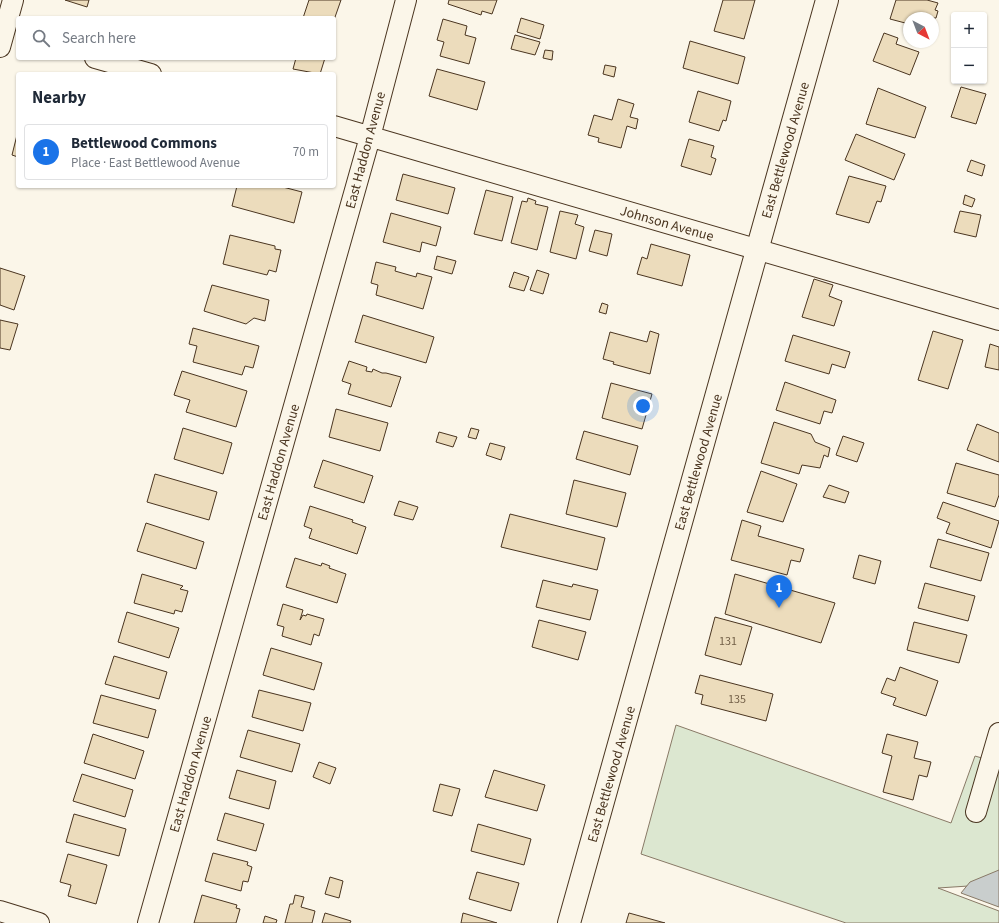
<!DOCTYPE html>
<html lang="en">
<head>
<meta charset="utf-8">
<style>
	body { margin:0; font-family:"Source Sans 3",sans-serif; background:#f2f2f3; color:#1f2937 }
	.controls { position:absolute; right:12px; top:12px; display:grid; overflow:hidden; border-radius:4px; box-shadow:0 1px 3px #0004 }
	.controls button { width:36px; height:36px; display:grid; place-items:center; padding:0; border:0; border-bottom:1px solid #e0e1e3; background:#fff; color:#1f2937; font:20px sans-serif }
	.compass { position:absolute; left:903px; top:12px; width:36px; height:36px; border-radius:50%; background:#fff; box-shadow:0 1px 3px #0004; rotate:138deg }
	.you { position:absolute; left:643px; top:406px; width:14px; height:14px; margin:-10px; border:3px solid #fff; border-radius:50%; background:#1a73e8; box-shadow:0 0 0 6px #1a73e833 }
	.badge { display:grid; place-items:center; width:26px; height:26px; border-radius:50%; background:#1a73e8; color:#fff; font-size:13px; font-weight:700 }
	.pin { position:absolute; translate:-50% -33px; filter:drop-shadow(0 1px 2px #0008) }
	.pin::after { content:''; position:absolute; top:21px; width:14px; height:12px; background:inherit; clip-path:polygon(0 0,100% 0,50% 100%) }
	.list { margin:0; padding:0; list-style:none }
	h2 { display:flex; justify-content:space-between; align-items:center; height:52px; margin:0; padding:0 16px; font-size:17px }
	h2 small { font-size:13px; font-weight:400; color:#747a83 }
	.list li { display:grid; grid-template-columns:26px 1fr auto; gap:12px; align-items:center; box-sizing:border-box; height:56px; margin:0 8px 8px; padding:0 8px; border:1px solid #e0e1e3; border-radius:4px }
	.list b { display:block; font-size:15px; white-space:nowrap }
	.list p { margin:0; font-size:13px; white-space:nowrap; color:#747a83 }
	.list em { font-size:13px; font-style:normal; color:#747a83 }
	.icon { flex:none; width:22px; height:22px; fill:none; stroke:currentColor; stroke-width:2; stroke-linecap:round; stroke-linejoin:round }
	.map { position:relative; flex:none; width:999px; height:923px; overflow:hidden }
	.search { position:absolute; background:#fff; box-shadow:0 1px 3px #0004; left:16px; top:16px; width:320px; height:44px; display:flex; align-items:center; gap:10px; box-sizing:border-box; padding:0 14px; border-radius:4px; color:#747a83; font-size:15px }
	.panel { position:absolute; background:#fff; box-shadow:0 1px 3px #0004; left:16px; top:72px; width:320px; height:116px; border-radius:4px }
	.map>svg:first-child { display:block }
	.green { fill:#dce7d0; stroke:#887966 }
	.water { fill:#c9cecd; stroke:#887966 }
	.building { fill:#ecdcbc; stroke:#4a3520 }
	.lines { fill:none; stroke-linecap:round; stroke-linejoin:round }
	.street-casing { stroke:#4a3520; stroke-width:22 }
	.secondary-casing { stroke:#4a3520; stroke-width:24 }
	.street { stroke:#fbf6e9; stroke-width:20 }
	.secondary { stroke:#fbf6e9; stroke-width:22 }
	.labels { text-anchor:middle; stroke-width:3; stroke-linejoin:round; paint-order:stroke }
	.number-label { font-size:12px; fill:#725f47 }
	.street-label { font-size:14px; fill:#4a3520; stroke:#fbf6e9 }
</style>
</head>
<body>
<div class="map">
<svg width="999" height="923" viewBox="0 0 999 923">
	<rect width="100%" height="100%" fill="#fbf6e9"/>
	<path class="green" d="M 676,725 L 951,823 L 975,756 L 999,763 L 999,884 L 938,888 L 999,911 L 999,923 L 846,923 L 641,854 Z"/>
	<path class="water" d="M 999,870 L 999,907 L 961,893 L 970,882 Z"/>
	<path class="building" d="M 65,0 L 89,0 L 87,7 Z
		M 309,0 L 341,0 L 334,20 L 334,18 L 303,18 Z
		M 449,0 L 497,0 L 492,14 L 482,11 L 481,15 L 448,4 Z
		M 723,0 L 755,0 L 744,39 L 714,31 Z
		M 896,0 L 927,0 L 938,3 L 935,10 L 938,11 L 936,18 L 909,18 L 909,24 L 890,19 Z
		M 521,18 L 544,25 L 540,39 L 517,32 Z
		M 443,19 L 467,26 L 465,35 L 476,38 L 469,64 L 440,56 L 444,42 L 437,40 Z
		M 884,33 L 898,38 L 896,44 L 919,52 L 910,75 L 873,61 Z
		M 515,35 L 540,42 L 535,55 L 511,49 Z
		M 690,41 L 745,57 L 738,84 L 683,68 Z
		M 545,50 L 553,51 L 552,60 L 543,58 Z
		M 296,58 L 325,58 L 320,74 L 293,69 Z
		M 605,65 L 616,67 L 614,77 L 603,74 Z
		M 437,69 L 485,82 L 477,110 L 429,96 Z
		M 961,87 L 986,94 L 976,124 L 951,117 Z
		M 878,88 L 926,107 L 915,138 L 866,124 Z
		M 698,91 L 731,101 L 726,121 L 723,120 L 719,131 L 689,122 Z
		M 618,99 L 634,104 L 630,117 L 638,119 L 636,129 L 627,126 L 621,148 L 598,142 L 599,138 L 588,135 L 594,115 L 612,120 Z
		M 18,131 L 18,157 L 12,155 Z
		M 856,134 L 905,154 L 894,180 L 845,160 Z
		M 689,139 L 714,146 L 711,157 L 716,159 L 711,175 L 681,166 Z
		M 971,160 L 985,165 L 982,176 L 967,171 Z
		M 403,174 L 455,188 L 448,214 L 396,200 Z
		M 849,176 L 886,186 L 881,202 L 877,201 L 869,223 L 836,214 Z
		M 237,186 L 279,186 L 302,192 L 294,223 L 232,206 Z
		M 486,190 L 513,197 L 502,241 L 474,234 Z
		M 965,195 L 975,199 L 972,207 L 963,204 Z
		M 528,198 L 536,201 L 535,204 L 548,207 L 537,250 L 511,243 L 522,201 L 527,202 Z
		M 560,211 L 578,215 L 575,224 L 584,227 L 576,259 L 550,252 Z
		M 960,211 L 981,215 L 976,237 L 954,232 Z
		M 391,213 L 441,227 L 436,246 L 422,242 L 420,252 L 383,242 Z
		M 595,230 L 612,234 L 607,256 L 589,251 Z
		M 230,235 L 275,246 L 275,249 L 281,250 L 276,272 L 269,270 L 267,275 L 223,264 Z
		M 651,244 L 690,255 L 682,286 L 637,274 L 642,257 L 647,259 Z
		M 437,256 L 456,261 L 452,274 L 434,269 Z
		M 376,262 L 396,267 L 395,271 L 416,277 L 417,273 L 432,277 L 423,309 L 376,295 L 378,285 L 371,283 Z
		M 0,268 L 25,276 L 14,310 L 0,305 Z
		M 537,270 L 549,274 L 543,294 L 530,290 Z
		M 514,272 L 529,277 L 524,291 L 509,287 Z
		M 814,279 L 833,285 L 829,296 L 842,301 L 834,326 L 802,317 Z
		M 212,285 L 269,300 L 265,321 L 254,318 L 246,324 L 204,311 Z
		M 602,303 L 608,305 L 606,314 L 599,312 Z
		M 363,315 L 434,337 L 426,363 L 355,342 Z
		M 0,320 L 18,324 L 10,350 L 0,348 Z
		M 193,328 L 259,346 L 253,368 L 245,366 L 242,375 L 193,362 L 197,346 L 189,344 Z
		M 650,331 L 659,334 L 650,374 L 613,364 L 614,362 L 603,359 L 610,332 L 647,342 Z
		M 933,331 L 963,340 L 948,389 L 918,380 Z
		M 793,335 L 850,352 L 845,368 L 832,364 L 829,374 L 785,361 Z
		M 990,344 L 999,347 L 999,370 L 985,367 Z
		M 349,361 L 367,367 L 366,371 L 372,372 L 373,369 L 382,373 L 386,373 L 401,377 L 391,407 L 348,394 L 351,384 L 342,381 Z
		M 182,371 L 247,391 L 236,427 L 186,412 L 190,400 L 174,395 Z
		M 785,382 L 836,400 L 832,413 L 824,411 L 820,424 L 776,410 Z
		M 611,383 L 652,394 L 642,429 L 602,418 Z
		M 336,409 L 388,423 L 380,451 L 329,437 Z
		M 774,422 L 811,434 L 815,442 L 830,448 L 828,457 L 824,455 L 820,468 L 802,465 L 799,474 L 761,463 Z
		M 977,424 L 999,433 L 999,462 L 967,450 Z
		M 183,428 L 232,443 L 223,474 L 174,459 Z
		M 471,428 L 479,430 L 476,439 L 468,437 Z
		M 584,431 L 638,446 L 630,475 L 576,459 Z
		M 439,432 L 457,437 L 453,447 L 436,442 Z
		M 843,436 L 864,443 L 857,462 L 836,455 Z
		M 490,443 L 505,447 L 501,460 L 486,455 Z
		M 323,460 L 373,476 L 364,503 L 314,487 Z
		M 956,463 L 999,475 L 999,495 L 995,507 L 947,493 Z
		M 761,471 L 797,484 L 783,522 L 747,512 Z
		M 155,474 L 217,492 L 209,520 L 147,502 Z
		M 574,480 L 626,493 L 617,527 L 566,514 Z
		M 829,485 L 849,492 L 845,503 L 823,497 Z
		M 399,501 L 418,507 L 413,520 L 394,515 Z
		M 943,502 L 999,521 L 991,548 L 946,533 L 950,523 L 937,518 Z
		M 310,506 L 353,520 L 352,522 L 366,527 L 357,554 L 309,538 L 312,529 L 304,526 Z
		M 510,514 L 605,538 L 597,570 L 501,547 Z
		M 742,520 L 761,526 L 758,536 L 804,549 L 800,562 L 791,560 L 787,575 L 731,560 Z
		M 146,523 L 204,542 L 196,569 L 137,551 Z
		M 938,539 L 989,553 L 981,581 L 930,567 Z
		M 859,555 L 881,561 L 875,584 L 853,578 Z
		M 295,558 L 321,566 L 322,563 L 330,566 L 329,568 L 346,574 L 337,603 L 286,587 Z
		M 142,574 L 183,586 L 180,589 L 188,591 L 182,612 L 175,610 L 174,614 L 134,603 Z
		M 735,574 L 835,603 L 821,643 L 725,614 Z
		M 543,580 L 572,587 L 573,584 L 598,590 L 590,620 L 536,607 Z
		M 925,583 L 975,596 L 968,621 L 918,608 Z
		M 283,604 L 303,610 L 300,620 L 303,615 L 306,616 L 307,614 L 324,619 L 319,636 L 314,634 L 311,645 L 282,636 L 284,627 L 277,625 Z
		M 127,612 L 179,628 L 169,658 L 118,642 Z
		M 715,617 L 752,627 L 741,665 L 705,655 Z
		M 539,620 L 586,632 L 578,660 L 532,647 Z
		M 914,622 L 967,635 L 959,663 L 907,650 Z
		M 271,648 L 322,663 L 314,690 L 263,675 Z
		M 114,656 L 167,672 L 159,699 L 105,684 Z
		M 900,667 L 938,681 L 926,716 L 893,705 L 896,698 L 881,693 L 887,678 L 895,681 Z
		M 700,675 L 773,694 L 766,721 L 701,704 L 703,695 L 695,693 Z
		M 259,690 L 311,703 L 303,731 L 252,717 Z
		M 101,695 L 156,710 L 148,738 L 93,723 Z
		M 248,730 L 300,744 L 292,772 L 240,757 Z
		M 93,734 L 144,751 L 135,779 L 84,763 Z
		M 887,734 L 918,742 L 914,758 L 931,762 L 927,777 L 919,775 L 913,800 L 883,792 L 892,756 L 882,753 Z
		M 319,762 L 336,768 L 330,784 L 313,777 Z
		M 237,770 L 276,781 L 269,809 L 229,798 Z
		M 494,770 L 545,785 L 537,811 L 485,797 Z
		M 82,774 L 133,790 L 125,817 L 73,801 Z
		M 440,784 L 460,789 L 452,816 L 433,811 Z
		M 225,813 L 264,824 L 256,851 L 217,840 Z
		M 74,814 L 126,829 L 119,856 L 66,842 Z
		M 478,824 L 531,839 L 524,865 L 471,851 Z
		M 213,853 L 248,862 L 247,865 L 252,867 L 248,882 L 243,881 L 241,891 L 205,881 Z
		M 68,854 L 107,865 L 96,904 L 68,896 L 71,885 L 60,882 Z
		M 477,872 L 519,883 L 511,911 L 469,899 Z
		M 330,877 L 343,881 L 339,898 L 325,894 Z
		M 202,895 L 237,905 L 236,908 L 240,909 L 236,923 L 194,923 Z
		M 295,895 L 304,897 L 301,907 L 315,911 L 312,923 L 285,923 L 290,904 L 293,904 Z
		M 325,913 L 351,921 L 350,923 L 322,923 Z
		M 463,913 L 497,923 L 461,923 Z
		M 629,913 L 665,923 L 626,923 Z
		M 265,916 L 277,920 L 276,923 L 263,923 Z"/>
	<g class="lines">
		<defs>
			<path id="street" d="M 0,47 L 13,0
				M 95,58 L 151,74
				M 334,126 L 999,320
				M 976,812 L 999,733
				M 0,911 L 39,923
				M 148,923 L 370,137 L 406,0"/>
			<path id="secondary" d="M 569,923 L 827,0"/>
		</defs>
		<use href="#street" class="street-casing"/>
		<use href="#secondary" class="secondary-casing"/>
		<use href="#street" class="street"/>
		<use href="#secondary" class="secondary"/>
	</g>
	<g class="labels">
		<g class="number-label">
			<text x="728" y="645">131</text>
			<text x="737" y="703">135</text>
		</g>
		<g class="street-label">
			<text transform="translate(365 150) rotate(-75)" y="5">East Haddon Avenue</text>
			<text transform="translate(785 150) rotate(-74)" y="5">East Bettlewood Avenue</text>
			<text transform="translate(667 223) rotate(16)" y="5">Johnson Avenue</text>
			<text transform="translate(278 462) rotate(-74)" y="5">East Haddon Avenue</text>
			<text transform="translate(698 462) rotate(-74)" y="5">East Bettlewood Avenue</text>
			<text transform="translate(190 774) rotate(-74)" y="5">East Haddon Avenue</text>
			<text transform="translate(611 774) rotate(-74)" y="5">East Bettlewood Avenue</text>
		</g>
	</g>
</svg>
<div class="controls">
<button>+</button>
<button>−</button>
</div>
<svg class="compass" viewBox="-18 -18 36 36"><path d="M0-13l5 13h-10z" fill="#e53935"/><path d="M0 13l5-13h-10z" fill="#747a83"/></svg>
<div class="you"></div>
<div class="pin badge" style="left:779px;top:608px">1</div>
<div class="search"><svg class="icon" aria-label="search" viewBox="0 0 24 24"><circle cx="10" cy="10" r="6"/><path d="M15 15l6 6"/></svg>Search here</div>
<section class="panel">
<h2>Nearby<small></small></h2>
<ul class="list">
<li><span class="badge">1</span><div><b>Bettlewood Commons</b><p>Place · East Bettlewood Avenue</p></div><em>70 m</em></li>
</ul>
</section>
</div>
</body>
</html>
